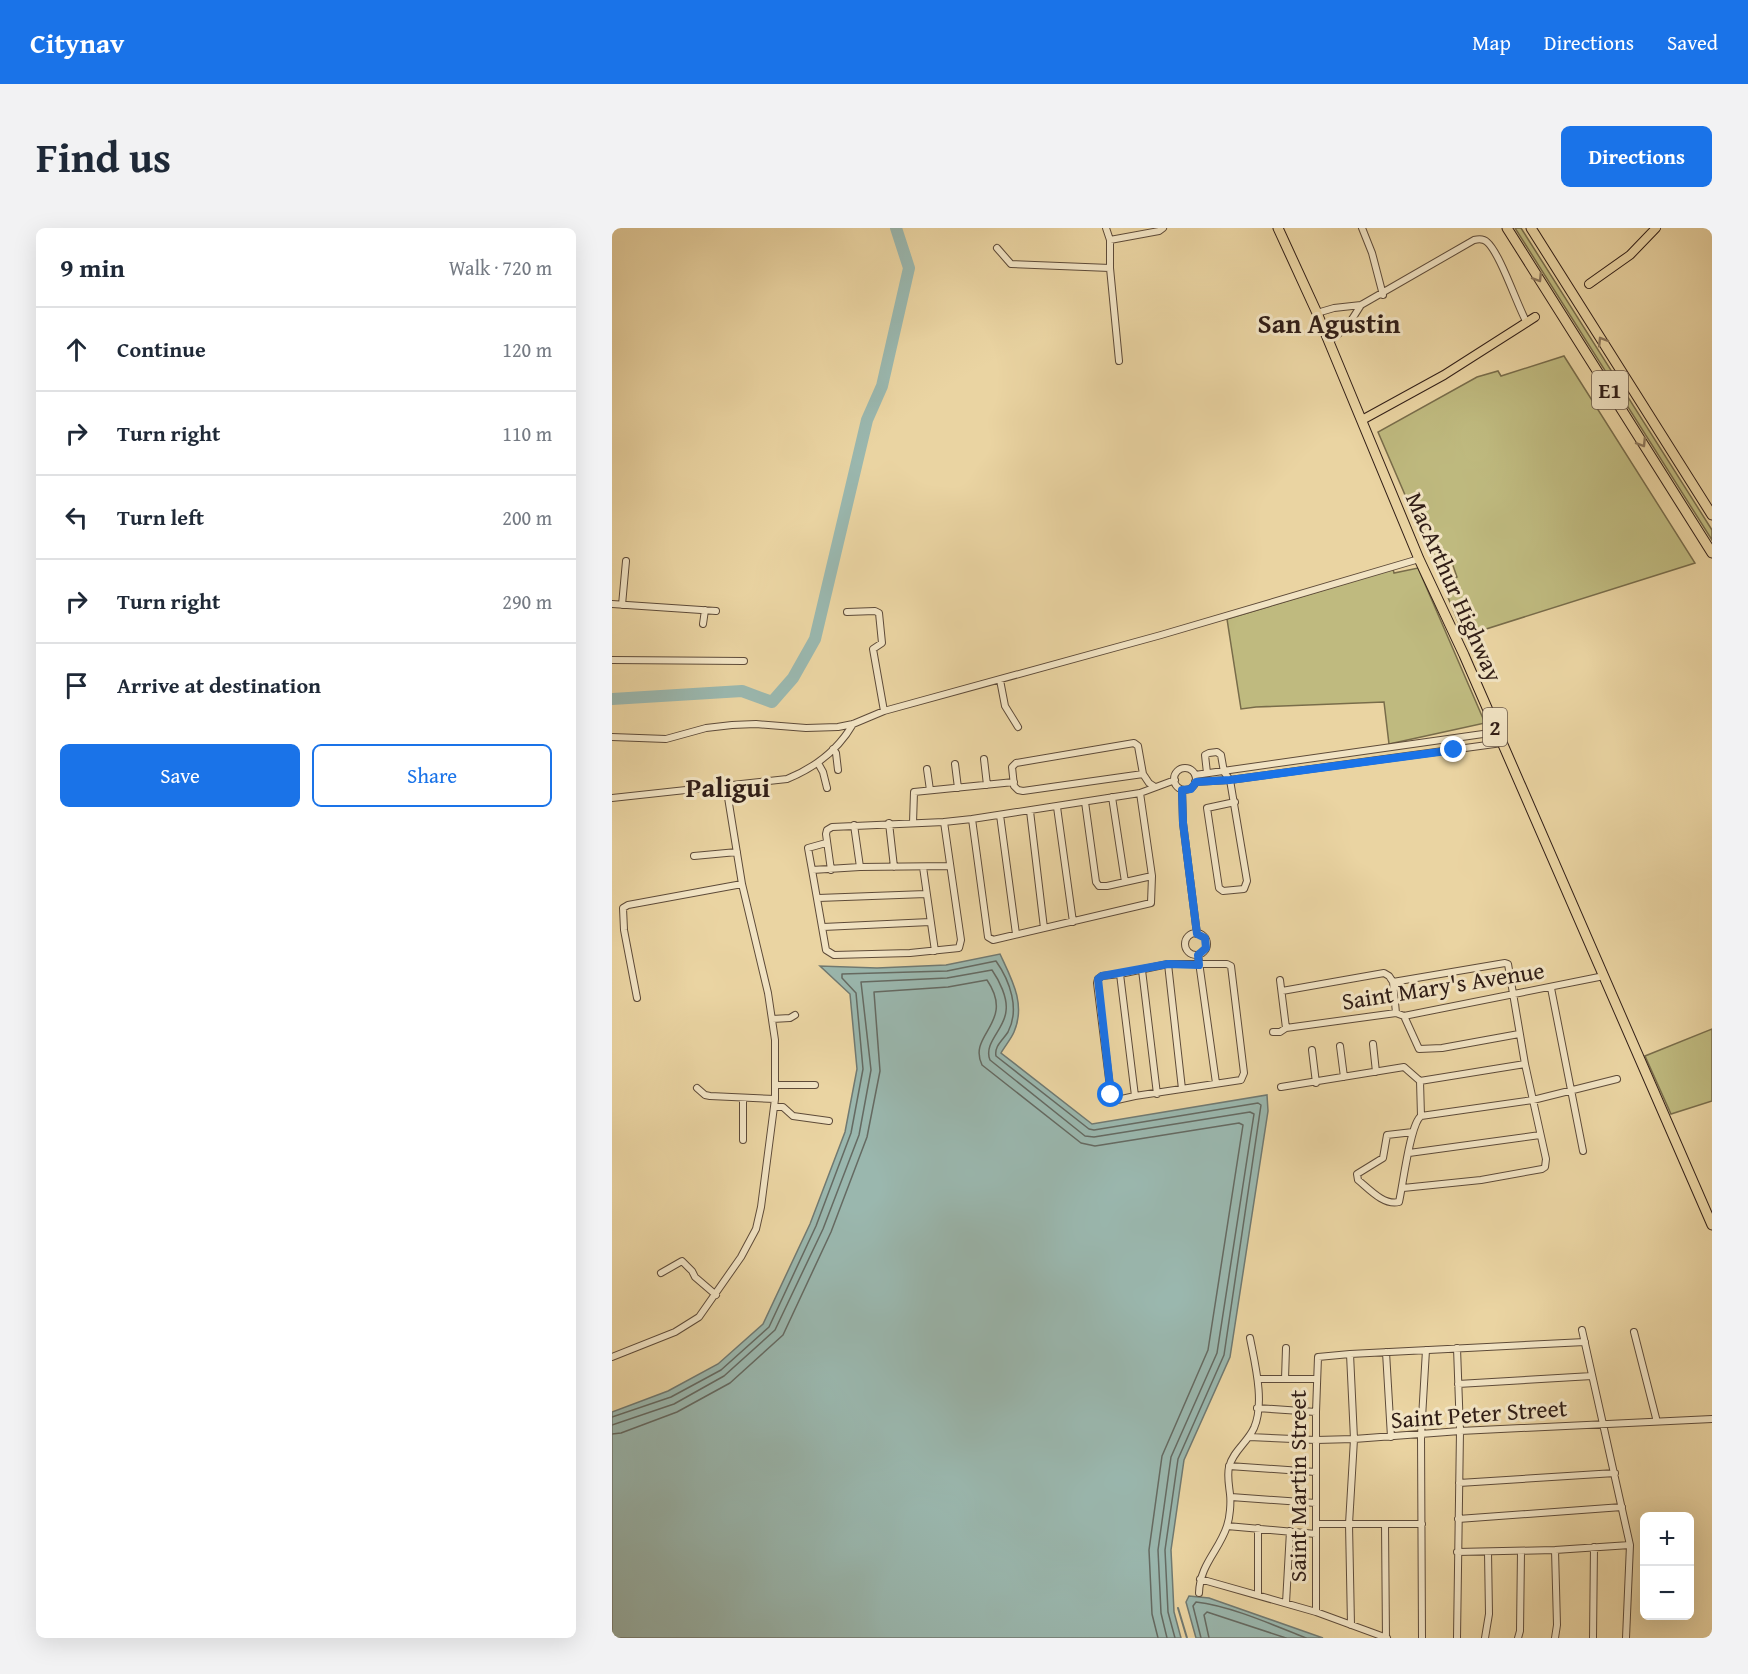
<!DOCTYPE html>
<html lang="en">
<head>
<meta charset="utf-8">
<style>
	body { margin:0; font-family:"Gentium Book Plus",serif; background:#f2f2f3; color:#1f2937 }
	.controls { position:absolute; right:18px; bottom:18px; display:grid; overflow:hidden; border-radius:9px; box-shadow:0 6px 24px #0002 }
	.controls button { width:54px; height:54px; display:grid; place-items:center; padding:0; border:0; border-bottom:2px solid #e0e1e3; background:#fff; color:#1f2937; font:30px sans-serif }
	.stop { position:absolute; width:18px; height:18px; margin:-14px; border:4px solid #1a73e8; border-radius:50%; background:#fff }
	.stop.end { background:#1a73e8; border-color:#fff; box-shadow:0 2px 6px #0008 }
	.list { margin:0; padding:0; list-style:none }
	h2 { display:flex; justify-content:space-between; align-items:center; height:78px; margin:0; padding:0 24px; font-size:26px }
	h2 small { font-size:20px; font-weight:400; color:#747a83 }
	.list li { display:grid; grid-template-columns:39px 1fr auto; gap:18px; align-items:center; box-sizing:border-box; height:84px; padding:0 24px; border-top:2px solid #e0e1e3 }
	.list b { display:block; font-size:22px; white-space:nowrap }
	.list em { font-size:20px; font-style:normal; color:#747a83 }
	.actions { display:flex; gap:12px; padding:18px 24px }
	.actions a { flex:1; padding:14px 0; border:2px solid #1a73e8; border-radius:9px; text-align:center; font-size:21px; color:#1a73e8 }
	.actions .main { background:#1a73e8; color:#fff }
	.icon { flex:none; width:33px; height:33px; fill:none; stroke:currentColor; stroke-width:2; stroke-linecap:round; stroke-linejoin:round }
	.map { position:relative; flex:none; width:1100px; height:1410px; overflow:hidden; border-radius:9px }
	header { display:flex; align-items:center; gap:36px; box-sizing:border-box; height:84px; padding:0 30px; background:#1a73e8; color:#fff }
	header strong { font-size:28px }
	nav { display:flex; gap:33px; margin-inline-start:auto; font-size:21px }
	.intro { display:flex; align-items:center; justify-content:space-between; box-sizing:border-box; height:144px; padding:0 36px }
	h1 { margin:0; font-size:42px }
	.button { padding:15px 27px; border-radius:9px; background:#1a73e8; color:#fff; font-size:21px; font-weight:700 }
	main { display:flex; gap:36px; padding:0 36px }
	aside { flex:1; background:#fff; border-radius:9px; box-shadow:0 6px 24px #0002 }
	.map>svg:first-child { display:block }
	.green { fill:#bfba7f; stroke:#786c4a; stroke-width:1.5 }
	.water { fill:#9ab7ae; stroke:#707971; stroke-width:1.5 }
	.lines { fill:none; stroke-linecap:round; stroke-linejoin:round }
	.shore { stroke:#656a62; stroke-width:1.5 }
	.stream { stroke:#707971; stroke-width:2 }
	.river { stroke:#9ab7ae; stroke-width:12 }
	.minor-casing { stroke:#5e4b39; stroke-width:8 }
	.major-casing { stroke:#301d16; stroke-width:10 }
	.highway-casing { stroke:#301d16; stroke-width:11 }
	.minor { stroke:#f1e3c3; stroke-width:6 }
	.major { stroke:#ead4a2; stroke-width:8 }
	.highway { stroke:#ead4a2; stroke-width:9 }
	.oneway { stroke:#8d785c }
	.route { stroke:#1a73e8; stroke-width:8 }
	.labels { text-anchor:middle; stroke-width:6; stroke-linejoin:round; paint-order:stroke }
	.shield { fill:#f1e3c3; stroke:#6a584a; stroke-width:1.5 }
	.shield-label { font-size:22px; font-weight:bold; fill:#301d16 }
	.street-label { font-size:24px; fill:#301d16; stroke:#f1e3c3 }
	.quarter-label { font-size:27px; font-weight:bold; fill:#301d16; stroke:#f1e3c3 }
</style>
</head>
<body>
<header>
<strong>Citynav</strong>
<nav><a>Map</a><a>Directions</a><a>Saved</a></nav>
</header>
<div class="intro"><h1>Find us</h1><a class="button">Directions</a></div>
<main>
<aside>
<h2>9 min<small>Walk · 720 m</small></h2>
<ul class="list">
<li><svg class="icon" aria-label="ahead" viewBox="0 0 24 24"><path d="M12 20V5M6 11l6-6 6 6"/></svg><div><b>Continue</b></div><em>120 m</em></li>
<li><svg class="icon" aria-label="right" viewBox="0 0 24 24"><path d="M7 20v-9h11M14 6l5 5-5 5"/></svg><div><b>Turn right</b></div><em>110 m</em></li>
<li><svg class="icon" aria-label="left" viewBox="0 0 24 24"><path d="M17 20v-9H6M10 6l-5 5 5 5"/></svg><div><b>Turn left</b></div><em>200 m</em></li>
<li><svg class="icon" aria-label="right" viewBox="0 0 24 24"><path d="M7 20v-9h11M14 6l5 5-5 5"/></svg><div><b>Turn right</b></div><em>290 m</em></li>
<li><svg class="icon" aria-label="arrive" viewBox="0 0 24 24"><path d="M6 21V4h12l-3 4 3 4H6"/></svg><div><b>Arrive at destination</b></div></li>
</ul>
<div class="actions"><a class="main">Save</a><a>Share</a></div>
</aside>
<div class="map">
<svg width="1100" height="1410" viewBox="0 0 1100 1410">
	<rect width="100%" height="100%" fill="#ead4a2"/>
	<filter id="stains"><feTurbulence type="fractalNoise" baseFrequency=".00333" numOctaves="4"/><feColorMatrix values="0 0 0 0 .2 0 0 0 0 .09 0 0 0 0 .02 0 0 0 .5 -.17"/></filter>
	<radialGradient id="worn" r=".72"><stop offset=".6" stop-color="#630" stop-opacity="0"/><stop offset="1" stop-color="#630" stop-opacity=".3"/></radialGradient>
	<path class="green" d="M 903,0 L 909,0 L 1100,302 L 1100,312 Z
		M 952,128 L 1083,335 L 852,408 L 830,355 L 845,349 L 838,329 L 821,332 L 766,204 L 865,149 L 886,143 L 889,148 Z
		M 806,340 L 873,495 L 777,516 L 772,474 L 644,479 L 629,481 L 615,391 L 781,341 L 782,345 Z
		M 1100,801 L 1100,873 L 1059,886 L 1033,828 Z"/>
	<path class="water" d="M 388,726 C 400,752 414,776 402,804 C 399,811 393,818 389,825 L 480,896 L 655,867 L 656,883 L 618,1129 L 572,1232 L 559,1322 L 562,1384 L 569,1410 L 0,1410 L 0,1184 L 56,1163 L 106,1136 L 151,1096 L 198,996 L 233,904 L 245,841 L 238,766 L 208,738 L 265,740 L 334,737 Z
		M 577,1368 L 597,1370 L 711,1410 L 584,1410 L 574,1374 Z"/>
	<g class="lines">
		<path class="shore" d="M 0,1189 L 59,1169 L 109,1142 L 157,1099 L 204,998 L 239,905 L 251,841 L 244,765 L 230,750 L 230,746 L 335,743 L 384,733 C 398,753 408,781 396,804 C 391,812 382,818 384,828 L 477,901 L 482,902 L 646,875 L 649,877 L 612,1127 L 566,1231 L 553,1322 L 556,1384 L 563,1410
			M 0,1197 L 62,1176 L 112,1148 L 163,1102 L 211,1001 L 247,907 L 259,842 L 249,754 L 335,750 L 380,742 C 387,752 396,770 394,783 C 393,801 371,815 378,832 L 473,908 L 482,909 L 638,884 L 642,886 L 605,1125 L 559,1229 L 546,1322 L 549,1385 L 555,1410
			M 0,1206 L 9,1205 L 65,1184 L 118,1155 L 171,1107 L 219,1004 L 255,909 L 268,843 L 262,764 L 336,759 L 375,752 C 404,795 355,806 370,837 L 469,915 L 483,918 L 627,895 L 631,897 L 596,1122 L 550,1228 L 537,1322 L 540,1386 L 546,1410
			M 589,1410 L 581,1378 L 584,1374 C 619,1378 661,1397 694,1410
			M 597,1410 L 592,1387 L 595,1384 L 674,1410"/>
		<path class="stream" d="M 566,1380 L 575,1410"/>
		<path class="river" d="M 0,471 L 130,463 L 160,474 L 181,450 L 203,411 L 255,192 L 270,158 L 297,40 L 284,0"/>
		<defs>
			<path id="minor" d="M 494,0 L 498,12 L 498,40 L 507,133
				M 750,0 L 760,25 L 771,67
				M 498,12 L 547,3 L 551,0
				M 385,20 L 399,36 L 498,40
				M 705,85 L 722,80 L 749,77 L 862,12 C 866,11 871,10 875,14 C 888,25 905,77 915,95
				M 716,114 L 735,99 L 749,77
				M 0,376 L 104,383
				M 10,377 L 14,333
				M 235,384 L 263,383 L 267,385 L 270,415 L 261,421 L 272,483
				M 91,396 L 93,382
				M 0,432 L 132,433
				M 388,452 L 393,478 L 406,499
				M 0,509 L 54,511 L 94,500 L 120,497 L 144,496 L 194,500 L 226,499 L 241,496 L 272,483 L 549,407 L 807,331
				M 221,521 L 224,525 L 226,542
				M 372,531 L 375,557
				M 206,535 L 211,544 L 215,560
				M 343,536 L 346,560
				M562 551a11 11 0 1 1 22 0a11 11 0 1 1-22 0Z
				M 315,541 L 318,562
				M 595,545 L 593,527 L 597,525 L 605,524 L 609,527 L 612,544 L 618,552 L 635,653 L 632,661 L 611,663 L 607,660 L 595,580 L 623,574
				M 531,546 L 526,518 L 522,515 L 404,535 L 400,539 L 402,558 L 406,562 L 411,563 L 531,546 L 537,555 L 543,559
				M 583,547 L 885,504
				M 583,554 L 618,552 L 890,515
				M 570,562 L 571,595 L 585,706
				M 528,565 L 540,648 L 539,675 L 381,712 L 376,709 L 360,591 L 528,565 L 563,552
				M 500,569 L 513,654
				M 0,570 L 175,551 C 202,540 226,522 241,496
				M 473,574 L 484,654 L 487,658 L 495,658 L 540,648
				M 445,579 L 461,694
				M 418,583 L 432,700
				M 388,587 L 404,706
				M 277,595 L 282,639
				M 301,595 L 302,564 L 402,554
				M 242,597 L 248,639
				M 82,628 L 125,624
				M 338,638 L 248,639 L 200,642 L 214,722 L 222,727 L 298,725 L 347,720 L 349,712 L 332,594 L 360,591
				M 311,639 L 323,723
				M 200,642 L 196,620 L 214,615
				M 219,642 L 214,606 L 215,602 L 220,599 L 332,594
				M 206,670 L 314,666
				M 211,699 L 318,694
				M573 716a11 11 0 1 1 22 0a11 11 0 1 1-22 0Z
				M 586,727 L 604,855
				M 556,736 L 615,736 L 619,738 L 632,845 L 629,852 L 523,868 L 508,746 Z
				M 556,736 L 570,861
				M 530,742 L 545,866
				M 508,746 L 490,748 L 486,751 L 485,755 L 499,867 L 505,872 L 523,868
				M 668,752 L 674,800
				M 781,754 L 784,785
				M 939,760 L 971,923
				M 670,763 L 772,745 L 777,748 L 781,754 L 893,735 L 896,736 L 913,836 L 934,931 L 933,939 L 930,941 L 869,952 L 791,960
				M 25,770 L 12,702 L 11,680 L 16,677 L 130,656
				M 792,788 L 807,821 L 830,820 L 907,806
				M 160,791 L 178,790 L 183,787
				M 661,804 L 668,804 L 674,800 L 784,785 L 792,788 L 992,748
				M 761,816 L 764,844
				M 728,818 L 732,849
				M 700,822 L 704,855
				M 164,857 L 203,857
				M 669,859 L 792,839 L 808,853 L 913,836
				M 85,860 L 93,867 L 98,868 L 163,871
				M 131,870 L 131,912
				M 163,879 L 171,879 L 181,888 L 217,893
				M 809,888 L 921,872 L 1005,851
				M 801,904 L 775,907 L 771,930 L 745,946 L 746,952 C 757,961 772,978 787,974 C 791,957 798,896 809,888 L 808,853
				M 797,925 L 928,907
				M 49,1045 L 70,1033 L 80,1043 L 83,1049 L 104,1067
				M 970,1102 L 1018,1317 L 1014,1410
				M 1022,1104 L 1045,1194
				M 774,1124 L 779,1209
				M 738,1126 L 742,1211 L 737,1296 L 739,1397
				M 0,1129 L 63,1104 L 87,1089 L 129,1029 L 144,1001 L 149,979 L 163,871 L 163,812 L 156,765 L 130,656 L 114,557
				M 646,1151 L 704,1151
				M 673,1151 L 674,1120
				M 846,1156 L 980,1148
				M 645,1180 L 704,1184
				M 637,1209 L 704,1212 L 742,1211 L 848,1203 L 1100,1191
				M 617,1238 L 704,1244
				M 847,1255 L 1003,1245
				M 619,1269 L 704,1275
				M 846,1291 L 1010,1279
				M 704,1296 L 810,1296
				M 773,1296 L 774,1410
				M 615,1298 L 704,1306
				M 943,1322 L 945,1397 L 943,1410
				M 845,1324 L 943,1322 L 1018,1317
				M 588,1351 L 704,1384 L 775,1410
				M 587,1365 C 588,1336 607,1323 615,1298 C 618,1289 619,1275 618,1266 C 617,1257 615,1248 617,1239 C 621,1223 635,1215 642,1200 C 653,1175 643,1136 638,1110
				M 646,1366 L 646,1300
				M 674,1375 L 678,1303
				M 704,1384 L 704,1184 L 706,1129 L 738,1126 L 973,1114
				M 810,1410 L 809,1207 L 814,1122
				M 845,1410 L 848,1203 L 845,1120
				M 873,1410 L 877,1386 L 876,1324
				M 906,1410 L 908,1403 L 909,1323
				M 981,1410 L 982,1319"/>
			<path id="major" d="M 977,56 L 1018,27 L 1044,0
				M 750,192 L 832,147 L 923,89"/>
			<path id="highway" d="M 666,0 L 705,85 L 807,331 L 852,427 L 1100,997
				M 895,0 L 1100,325
				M 919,0 L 1100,287"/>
		</defs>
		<use href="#minor" class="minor-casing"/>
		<use href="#major" class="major-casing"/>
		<use href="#highway" class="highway-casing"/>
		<use href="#minor" class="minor"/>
		<use href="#major" class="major"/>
		<use href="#highway" class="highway"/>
	</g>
	<defs><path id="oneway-chevron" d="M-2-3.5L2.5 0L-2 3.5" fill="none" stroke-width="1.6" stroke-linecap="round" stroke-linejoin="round" transform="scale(1.5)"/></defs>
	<g class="oneway">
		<use href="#oneway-chevron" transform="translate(926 50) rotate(58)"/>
		<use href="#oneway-chevron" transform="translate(990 113) rotate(-122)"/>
		<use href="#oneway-chevron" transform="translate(1030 215) rotate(58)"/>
	</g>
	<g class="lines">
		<path class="route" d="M 499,867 L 486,751 L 490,748 L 556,736 L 587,737 L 586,727 L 594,720 L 593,710 L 585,706 L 571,595 L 570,562 L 579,561 L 584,554 L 618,552 L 842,522"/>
	</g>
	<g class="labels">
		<g class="shield">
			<rect x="980" y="143" width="36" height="38" rx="4.5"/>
			<rect x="871" y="480" width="24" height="38" rx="4.5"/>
		</g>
		<g class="shield-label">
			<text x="998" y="170">E1</text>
			<text x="883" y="507">2</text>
		</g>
		<g class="street-label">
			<text transform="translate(842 359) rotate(66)" y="8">MacArthur Highway</text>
			<text transform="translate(831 758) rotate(-9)" y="8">Saint Mary's Avenue</text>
			<text transform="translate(867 1186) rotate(-4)" y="8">Saint Peter Street</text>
			<text transform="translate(686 1258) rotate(-90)" y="8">Saint Martin Street</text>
		</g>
		<g class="quarter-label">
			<text x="717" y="105">San Agustin</text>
			<text x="116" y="569">Paligui</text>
		</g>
	</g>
	<rect width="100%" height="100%" filter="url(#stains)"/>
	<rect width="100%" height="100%" fill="url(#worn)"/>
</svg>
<div class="controls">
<button>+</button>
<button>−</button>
</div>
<div class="stop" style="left:499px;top:867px"></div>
<div class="stop end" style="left:842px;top:522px"></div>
</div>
</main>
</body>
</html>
